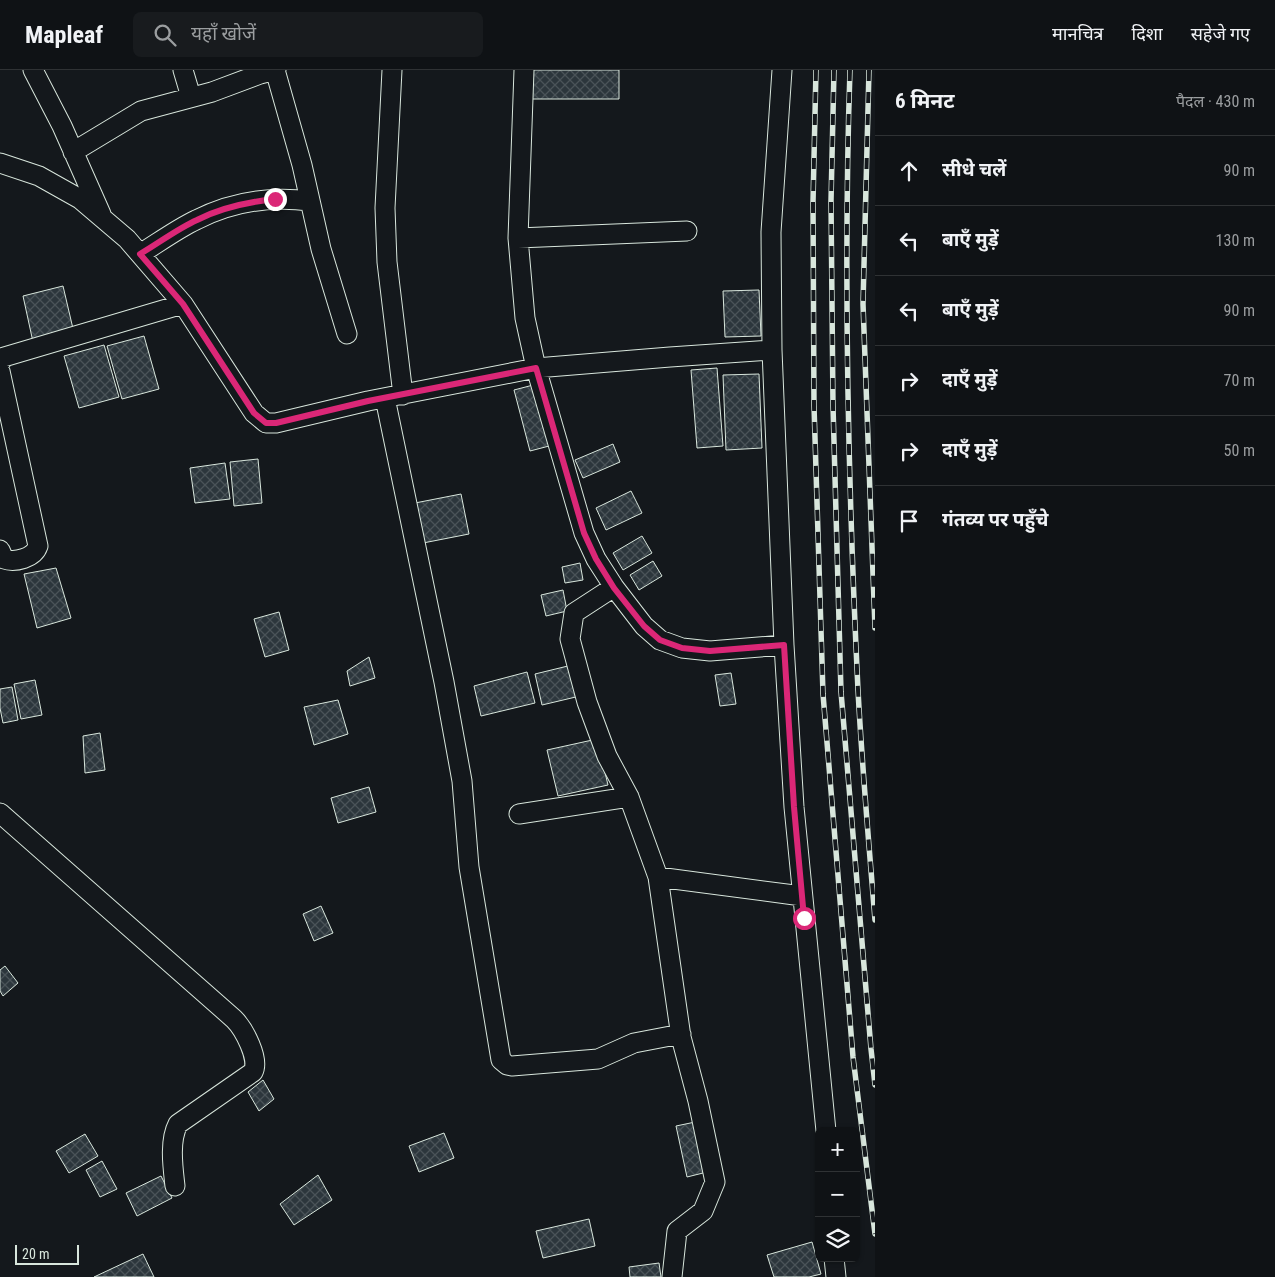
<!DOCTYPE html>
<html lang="hi">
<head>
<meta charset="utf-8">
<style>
	body { margin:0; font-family:"Roboto Condensed","Noto Sans Devanagari",sans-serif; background:#181b1e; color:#f1f3f6 }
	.controls { position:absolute; right:15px; bottom:15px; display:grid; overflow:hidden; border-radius:8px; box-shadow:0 1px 4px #0004 }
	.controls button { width:45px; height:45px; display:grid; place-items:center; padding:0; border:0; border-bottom:1px solid #2f3234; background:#0f1215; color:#f1f3f6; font:25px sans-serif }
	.scale { position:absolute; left:15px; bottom:12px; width:64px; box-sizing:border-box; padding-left:5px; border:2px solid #d8e6dc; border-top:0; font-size:14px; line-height:18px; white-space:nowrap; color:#d8e6dc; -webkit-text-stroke:4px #14181c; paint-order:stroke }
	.stop { position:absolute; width:15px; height:15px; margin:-11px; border:4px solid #db2777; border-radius:50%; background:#fff }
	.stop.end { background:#db2777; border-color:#fff; box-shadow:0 1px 5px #0008 }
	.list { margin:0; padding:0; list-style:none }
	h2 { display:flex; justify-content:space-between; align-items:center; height:65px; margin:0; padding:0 20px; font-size:21px }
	h2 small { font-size:16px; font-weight:400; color:#9b9ea0 }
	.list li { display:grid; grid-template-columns:32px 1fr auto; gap:15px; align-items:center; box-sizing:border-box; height:70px; padding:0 20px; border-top:1px solid #2f3234 }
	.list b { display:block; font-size:19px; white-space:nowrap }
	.list em { font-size:16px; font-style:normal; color:#9b9ea0 }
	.icon { flex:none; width:28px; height:28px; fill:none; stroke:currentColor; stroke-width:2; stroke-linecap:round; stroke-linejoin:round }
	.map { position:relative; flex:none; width:875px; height:1207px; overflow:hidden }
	header { display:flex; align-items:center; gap:30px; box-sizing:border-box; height:70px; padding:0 25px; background:#0f1215; border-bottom:1px solid #2f3234 }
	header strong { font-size:24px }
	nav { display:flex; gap:28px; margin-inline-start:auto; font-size:18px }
	.search { width:350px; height:45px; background:#181b1e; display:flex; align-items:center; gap:12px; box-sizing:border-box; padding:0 18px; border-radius:8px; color:#9b9ea0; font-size:19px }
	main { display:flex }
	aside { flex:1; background:#0f1215 }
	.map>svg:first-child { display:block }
	.building { fill:url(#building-cross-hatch); stroke:#d8e6dc }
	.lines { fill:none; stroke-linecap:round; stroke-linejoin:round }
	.minor-casing { stroke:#d8e6dc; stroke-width:21 }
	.minor { stroke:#14181c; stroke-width:19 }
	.rail-casing { stroke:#d8e6dc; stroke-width:5.5 }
	.rail { stroke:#14181c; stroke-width:4; stroke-dasharray:11; stroke-linecap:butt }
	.route { stroke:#db2777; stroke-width:6 }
</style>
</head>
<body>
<header>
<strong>Mapleaf</strong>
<div class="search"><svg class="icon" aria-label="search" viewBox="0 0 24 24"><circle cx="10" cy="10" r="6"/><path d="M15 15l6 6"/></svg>यहाँ खोजें</div>
<nav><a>मानचित्र</a><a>दिशा</a><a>सहेजे गए</a></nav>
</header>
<main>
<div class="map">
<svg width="875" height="1207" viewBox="0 0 875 1207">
	<defs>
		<pattern id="building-cross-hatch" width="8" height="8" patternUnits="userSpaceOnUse" patternTransform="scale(1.25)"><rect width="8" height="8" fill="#2c363c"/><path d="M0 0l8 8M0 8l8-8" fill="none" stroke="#4a5358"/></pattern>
	</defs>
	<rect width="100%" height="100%" fill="#14181c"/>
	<path class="building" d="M 532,0 L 619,0 L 619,29 L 532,29 Z
		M 63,216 L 74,263 L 33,272 L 23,226 Z
		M 759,220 L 761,266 L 725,267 L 723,221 Z
		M 144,266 L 159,319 L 122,329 L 107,276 Z
		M 104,275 L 119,327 L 79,338 L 64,286 Z
		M 717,298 L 723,376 L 697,378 L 691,300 Z
		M 759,304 L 762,378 L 726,380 L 723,305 Z
		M 537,314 L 553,375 L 530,381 L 514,320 Z
		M 613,374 L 620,392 L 583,408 L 575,390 Z
		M 258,389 L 262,433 L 234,436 L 230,392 Z
		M 225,393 L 230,429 L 195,433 L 190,398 Z
		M 631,421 L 642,443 L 606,460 L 596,438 Z
		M 461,424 L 469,464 L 423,473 L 415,433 Z
		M 642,466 L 652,483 L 623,500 L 613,483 Z
		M 653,491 L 662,506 L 639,520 L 630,505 Z
		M 580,493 L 583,510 L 565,513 L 562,497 Z
		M 56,498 L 71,548 L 37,558 L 24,504 Z
		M 563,520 L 567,541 L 546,546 L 541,525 Z
		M 279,542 L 289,580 L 265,587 L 254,549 Z
		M 369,587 L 375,608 L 350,616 L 347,601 Z
		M 572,595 L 580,626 L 542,635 L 535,604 Z
		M 527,602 L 535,633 L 481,646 L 474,616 Z
		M 731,603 L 736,634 L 720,636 L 715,605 Z
		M 35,610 L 42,645 L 21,649 L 14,614 Z
		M 12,617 L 18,650 L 3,653 L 0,638 L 0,619 Z
		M 338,630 L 348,664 L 314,675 L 304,637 Z
		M 100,663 L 105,700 L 85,703 L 83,666 Z
		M 597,669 L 608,715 L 558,726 L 547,680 Z
		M 369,717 L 376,742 L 338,753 L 331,728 Z
		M 321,836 L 333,863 L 314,871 L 303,844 Z
		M 5,896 L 18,913 L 3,926 L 0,921 L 0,900 Z
		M 263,1010 L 274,1029 L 259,1041 L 248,1022 Z
		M 700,1051 L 711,1101 L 687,1107 L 676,1056 Z
		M 444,1063 L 454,1088 L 419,1102 L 409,1076 Z
		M 85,1064 L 98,1086 L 69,1103 L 56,1081 Z
		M 102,1091 L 117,1119 L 100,1127 L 86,1100 Z
		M 318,1105 L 332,1130 L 294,1155 L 280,1134 Z
		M 161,1106 L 172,1128 L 137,1146 L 126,1123 Z
		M 589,1149 L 595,1176 L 543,1188 L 536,1161 Z
		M 812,1172 L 821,1204 L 809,1207 L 774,1207 L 767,1185 Z
		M 143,1184 L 154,1207 L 94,1207 Z
		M 659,1193 L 661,1207 L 630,1207 L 629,1197 Z"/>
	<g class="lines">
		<defs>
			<path id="minor" d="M 33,0 L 62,56 L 101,144
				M 183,0 L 191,27
				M 275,0 L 302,95 L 321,179 L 347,264
				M 392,0 L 385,138 L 387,192 L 403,325
				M 524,0 L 518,168 L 525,248 L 536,298 L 584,463 L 596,489 L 614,517 L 644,556 L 660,570 L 682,578 L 710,581 L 784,575
				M 782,0 L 771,162 L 772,280 L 784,575 L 794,737 L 826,1061
				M 73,82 L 141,41 L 212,22 L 260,4 L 276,0
				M 0,93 L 39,106 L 80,129 L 127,169 L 183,234 L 254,343 L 266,353 L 276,353 L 368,331 L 536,298 L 670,287 L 772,280
				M 518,168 L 687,161
				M 140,184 C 158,173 177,159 196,150 C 231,132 271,126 310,131
				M 0,293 L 4,287 L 183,234
				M 0,301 L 38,476 C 34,488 15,493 4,489 L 0,480
				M 385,328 L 444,612 L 462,711 L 469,797 L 501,990 L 507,995 L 512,996 L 598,989 L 634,973 L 681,964
				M 614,517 L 574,543 L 570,569 L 587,632 L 607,686 L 629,727 L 658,807 L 681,967 L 698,1031 L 715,1112 L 703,1141 L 677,1161 L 672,1207
				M 0,743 L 234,949 C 244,959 260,989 253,1002 L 178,1054 C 169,1071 173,1098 175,1116
				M 519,744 L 629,727
				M 658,807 L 802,826
				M 834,1188 L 836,1207"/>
		</defs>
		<use href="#minor" class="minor-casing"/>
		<use href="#minor" class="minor"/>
		<defs>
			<path id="rail" d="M 816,0 L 813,132 L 814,336 L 823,624 L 853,987 L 875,1164
				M 834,0 L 831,131 L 833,336 L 841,622 L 871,979 L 875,1015
				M 850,0 C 843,207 848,414 858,620 C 862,697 869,774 875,850
				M 869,0 L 863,234 L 875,558"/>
		</defs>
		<use href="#rail" class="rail-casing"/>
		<use href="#rail" class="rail"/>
	</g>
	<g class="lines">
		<path class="route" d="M 275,129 C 248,132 222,137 197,150 C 177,159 159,173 140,184 L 183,234 L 254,343 L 266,353 L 276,353 L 368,331 L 536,298 L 584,463 L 596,489 L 614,518 L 644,556 L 660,570 L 682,578 L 710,581 L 784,575 L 794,737 L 804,848"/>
	</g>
</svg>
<div class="controls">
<button>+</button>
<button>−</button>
<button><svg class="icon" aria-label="layers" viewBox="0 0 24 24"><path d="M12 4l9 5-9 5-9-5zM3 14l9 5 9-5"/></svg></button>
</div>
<div class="scale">20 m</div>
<div class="stop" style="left:804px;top:848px"></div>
<div class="stop end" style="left:275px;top:129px"></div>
</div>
<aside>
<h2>6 मिनट<small>पैदल · 430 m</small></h2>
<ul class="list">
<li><svg class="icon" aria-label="ahead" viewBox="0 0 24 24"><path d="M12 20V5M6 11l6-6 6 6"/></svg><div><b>सीधे चलें</b></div><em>90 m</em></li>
<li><svg class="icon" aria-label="left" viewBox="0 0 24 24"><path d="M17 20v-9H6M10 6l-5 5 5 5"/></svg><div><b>बाएँ मुड़ें</b></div><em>130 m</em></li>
<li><svg class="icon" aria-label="left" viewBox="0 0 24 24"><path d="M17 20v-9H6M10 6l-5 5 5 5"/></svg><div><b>बाएँ मुड़ें</b></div><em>90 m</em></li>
<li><svg class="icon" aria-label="right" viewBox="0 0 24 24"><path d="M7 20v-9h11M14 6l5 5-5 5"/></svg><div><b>दाएँ मुड़ें</b></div><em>70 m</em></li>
<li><svg class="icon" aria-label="right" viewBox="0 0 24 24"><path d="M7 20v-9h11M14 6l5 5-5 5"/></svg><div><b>दाएँ मुड़ें</b></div><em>50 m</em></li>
<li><svg class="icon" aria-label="arrive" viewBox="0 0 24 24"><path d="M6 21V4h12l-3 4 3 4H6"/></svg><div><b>गंतव्य पर पहुँचे</b></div></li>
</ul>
</aside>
</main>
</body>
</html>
